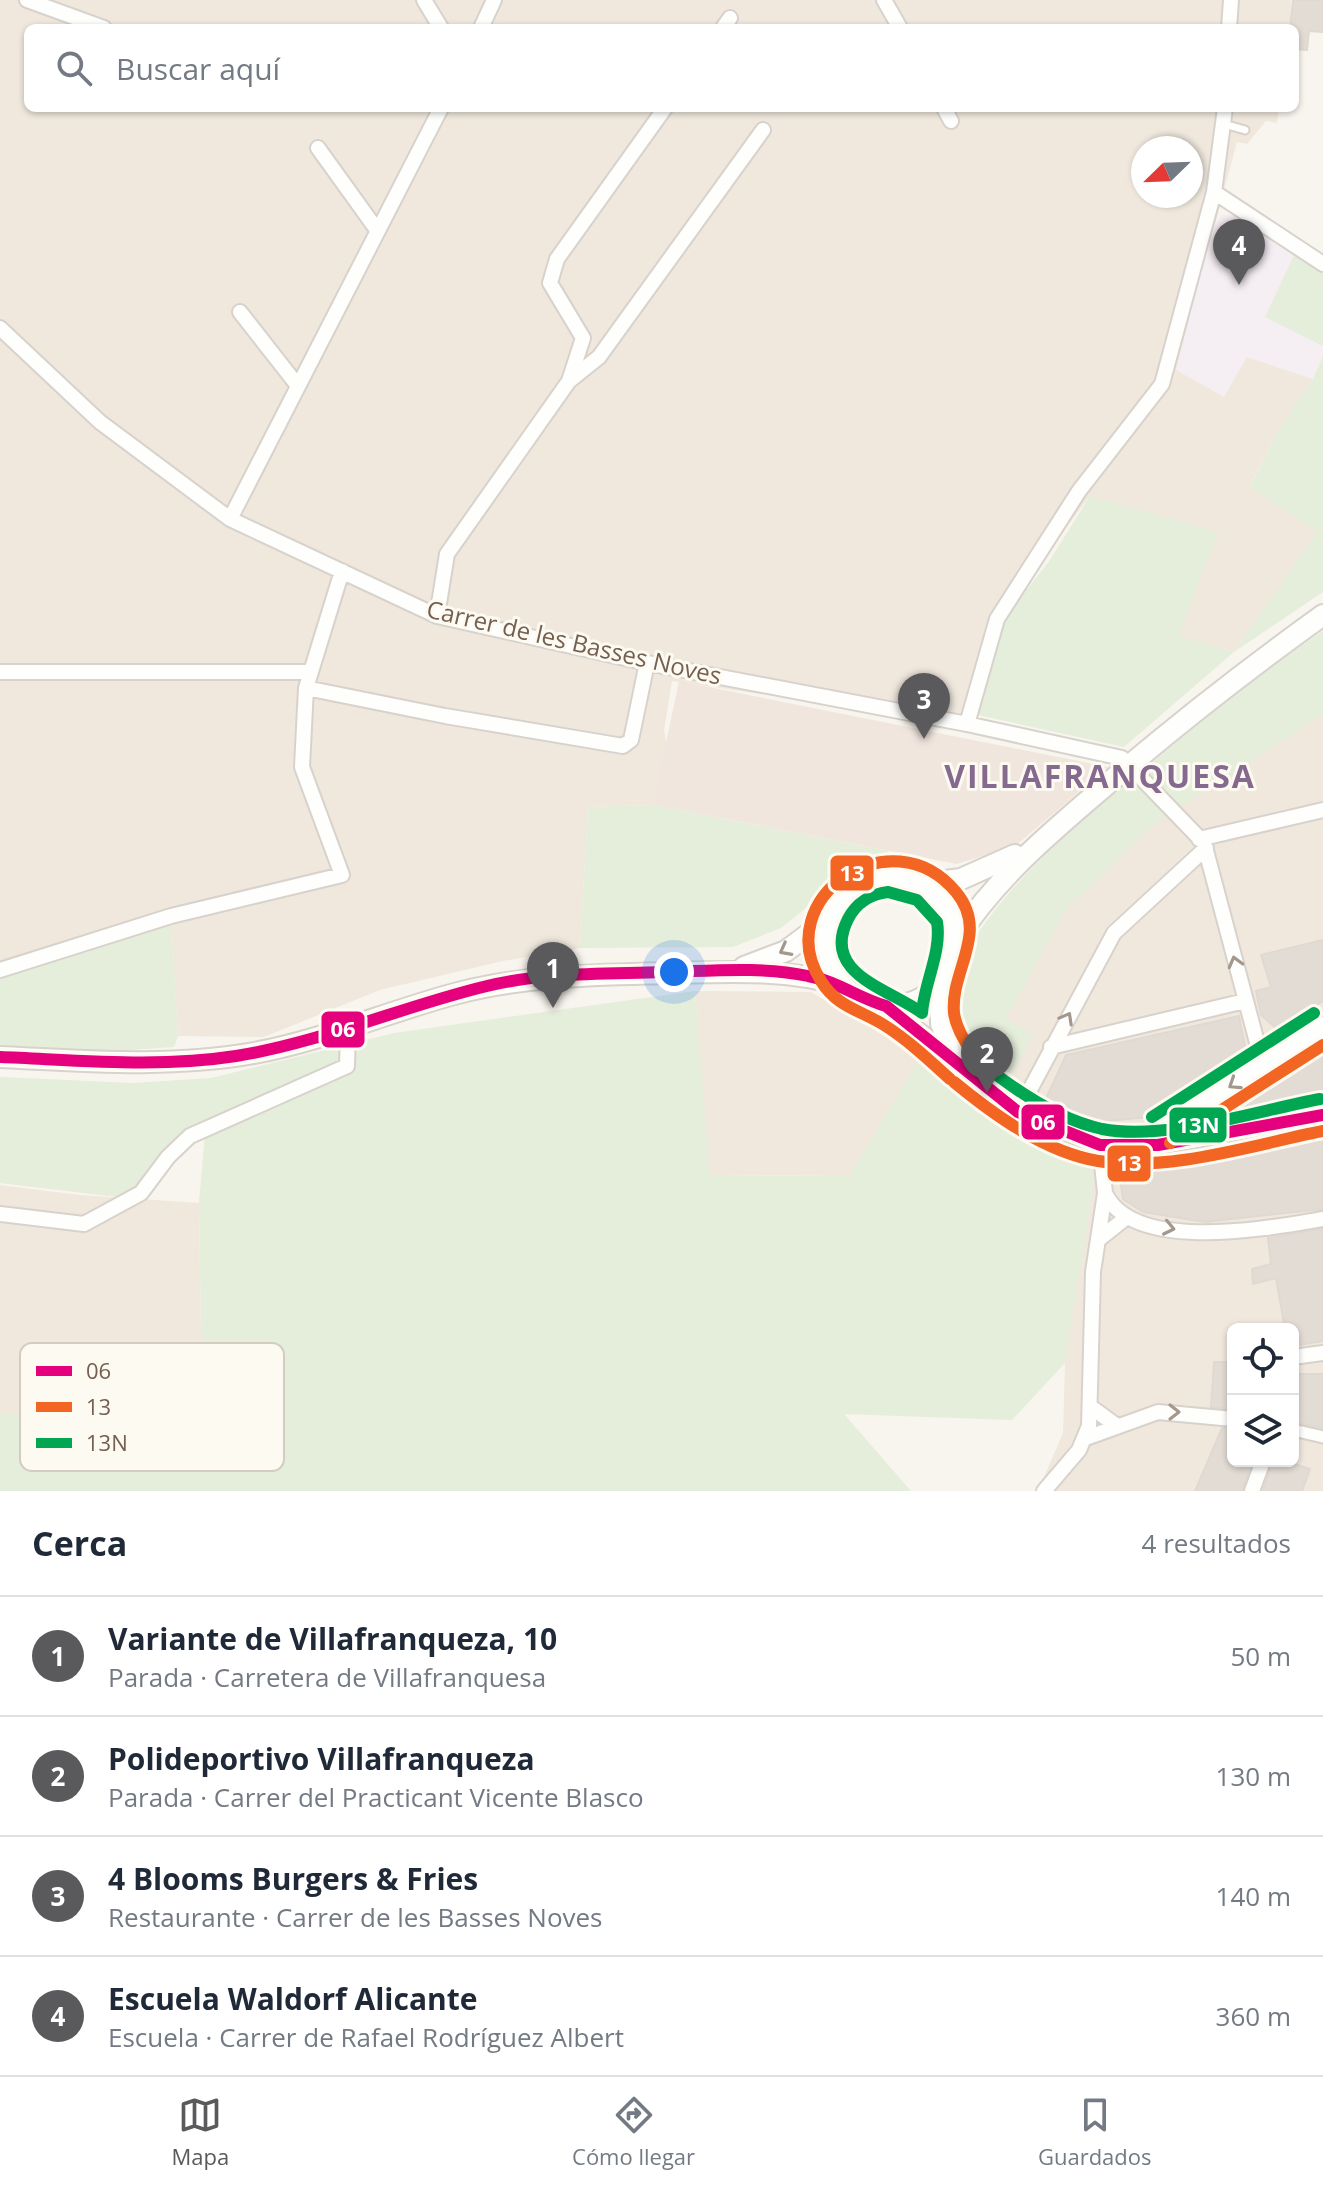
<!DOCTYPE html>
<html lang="es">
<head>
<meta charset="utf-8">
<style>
	body { margin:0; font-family:"Open Sans",sans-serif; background:#f2f2f3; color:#1f2937 }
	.controls { position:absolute; right:24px; bottom:24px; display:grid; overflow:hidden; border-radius:12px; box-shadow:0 2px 6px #0004 }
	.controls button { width:72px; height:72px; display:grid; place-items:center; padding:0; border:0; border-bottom:2px solid #e0e1e3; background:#fff; color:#1f2937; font:40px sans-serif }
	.compass { position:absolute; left:1131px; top:136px; width:72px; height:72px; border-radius:50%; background:#fff; box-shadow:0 2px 6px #0004; rotate:247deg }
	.you { position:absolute; left:674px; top:972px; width:28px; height:28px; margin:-20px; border:6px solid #fff; border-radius:50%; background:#1a73e8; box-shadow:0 0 0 12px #1a73e833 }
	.badge { display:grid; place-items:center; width:52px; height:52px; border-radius:50%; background:#5a595b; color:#fff; font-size:26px; font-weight:700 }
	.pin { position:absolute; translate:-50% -66px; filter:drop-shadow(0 2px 4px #0008) }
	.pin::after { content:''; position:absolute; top:42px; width:28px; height:24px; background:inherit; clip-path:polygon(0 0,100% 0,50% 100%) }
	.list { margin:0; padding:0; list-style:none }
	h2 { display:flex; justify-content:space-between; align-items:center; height:104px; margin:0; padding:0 32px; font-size:34px }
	h2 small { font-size:26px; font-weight:400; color:#747a83 }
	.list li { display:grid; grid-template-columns:52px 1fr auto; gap:24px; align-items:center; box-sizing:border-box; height:120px; padding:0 32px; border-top:2px solid #e0e1e3 }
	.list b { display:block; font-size:30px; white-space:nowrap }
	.list p { margin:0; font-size:26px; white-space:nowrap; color:#747a83 }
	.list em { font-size:26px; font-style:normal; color:#747a83 }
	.icon { flex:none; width:44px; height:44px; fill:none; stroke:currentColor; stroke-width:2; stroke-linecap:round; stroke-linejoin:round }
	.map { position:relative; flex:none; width:1323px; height:1491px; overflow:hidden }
	.search { position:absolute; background:#fff; box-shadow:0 2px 6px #0004; left:24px; right:24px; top:24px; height:88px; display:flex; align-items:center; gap:20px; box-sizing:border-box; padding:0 28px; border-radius:12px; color:#747a83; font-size:30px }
	.sheet { height:584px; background:#fff }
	nav { display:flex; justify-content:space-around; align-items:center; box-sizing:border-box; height:112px; border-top:2px solid #e0e1e3; background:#fff; font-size:22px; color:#747a83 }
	nav a { display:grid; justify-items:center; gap:4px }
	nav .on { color:#5a595b }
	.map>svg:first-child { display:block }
	.residential { fill:#f0e8dd; fill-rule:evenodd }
	.commercial { fill:#f1e6de }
	.education { fill:#f5eef3 }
	.green { fill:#e5eddb }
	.building { fill:#e3dcd5; stroke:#e0d9d1; stroke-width:2 }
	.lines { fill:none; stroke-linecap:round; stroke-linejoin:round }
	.service-casing { stroke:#d7d2cc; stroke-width:11 }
	.pedestrian-casing { stroke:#d7d2cc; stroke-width:15 }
	.minor-casing { stroke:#d7d2cc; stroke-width:18 }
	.tertiary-casing { stroke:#d7d2cc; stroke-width:22 }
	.secondary-casing { stroke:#d7d2cc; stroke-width:24 }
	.service { stroke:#fefefc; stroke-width:7 }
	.pedestrian { stroke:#fefefc; stroke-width:11 }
	.minor { stroke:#fefefc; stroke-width:14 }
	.tertiary { stroke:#fefefc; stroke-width:18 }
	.secondary { stroke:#fefefc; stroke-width:20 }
	.bus-1-casing { stroke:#fdfaf2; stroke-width:18 }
	.bus-2-casing { stroke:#fdfaf2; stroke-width:18 }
	.bus-3-casing { stroke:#fdfaf2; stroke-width:18 }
	.bus-1 { stroke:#e5007d; stroke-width:12 }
	.bus-2 { stroke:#f26522; stroke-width:12 }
	.bus-3 { stroke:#00a651; stroke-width:12 }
	.oneway { stroke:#a4978c }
	.labels { text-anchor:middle; stroke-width:6; stroke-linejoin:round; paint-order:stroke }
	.street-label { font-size:24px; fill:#745f50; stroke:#fdfaf2 }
	.district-label { font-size:32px; font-weight:bold; letter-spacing:2px; fill:#85698f; stroke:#fdfaf2 }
	.key { fill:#fdfaf2; stroke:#d4ccc1; stroke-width:2 }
	.key-label { font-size:22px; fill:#745f50 }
	.line-badge { stroke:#fdfaf2; stroke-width:3 }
	.badge-label { font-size:22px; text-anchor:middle; font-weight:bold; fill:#fff }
</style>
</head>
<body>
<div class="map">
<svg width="1323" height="1491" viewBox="0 0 1323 1491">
	<rect width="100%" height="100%" fill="#f8f5ee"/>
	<path class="residential" d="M 0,0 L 1291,0 L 1290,28 L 28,28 L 28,108 L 1279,108 L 1277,123 L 1266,121 L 1247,144 L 1237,142 L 1176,370 L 1247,357 L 1313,379 L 1276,434 L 1250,486 L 1317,532 L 1234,652 L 1179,636 L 1090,496 L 997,619 L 967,724 L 672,681 L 664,731 L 667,744 L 653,805 L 588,807 L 580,948 L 503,961 L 380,990 L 264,1037 L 178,1036 L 171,917 L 0,964 ZM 1143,148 L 1191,148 L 1191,196 L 1143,196 Z
		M 1323,645 L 1323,1491 L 1038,1491 L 1063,1433 L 1065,1363 L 1052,1127 L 981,1101 L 962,1026 L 989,933 ZM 1233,1329 L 1293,1329 L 1293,1461 L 1233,1461 Z
		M 695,991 L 811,992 L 920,1057 L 850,1175 L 709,1176 Z
		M 0,1185 L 80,1195 L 199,1203 L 202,1401 L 0,1414 Z"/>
	<path class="commercial" d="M 679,681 L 1108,767 L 1015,846 L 957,864 L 653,805 Z"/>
	<path class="education" d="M 1222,215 L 1238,216 L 1295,253 L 1266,317 L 1323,346 L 1323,356 L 1313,379 L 1247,357 L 1224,397 L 1176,370 L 1213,226 Z"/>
	<path class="green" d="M 1295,253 L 1323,274 L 1323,346 L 1265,317 Z
		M 1323,356 L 1323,592 L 1234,652 L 1124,747 L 973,714 L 1001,623 L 1050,560 L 1090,496 L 1218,532 L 1179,636 L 1234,652 L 1317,532 L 1250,487 L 1276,434 L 1313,379 Z
		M 1323,631 L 1323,714 L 1156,823 L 1067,908 L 1006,1019 L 1034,1034 L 1001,1091 C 979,1071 953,1052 951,1019 C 949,994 959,965 971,944 C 1014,875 1080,823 1141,772 C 1200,722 1259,674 1323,631 Z
		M 653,805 L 889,851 L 853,870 L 781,928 L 733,947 L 580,948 L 588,807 Z
		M 171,916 L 178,1036 L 174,1047 L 100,1052 L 0,1049 L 0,976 Z
		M 695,991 L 710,1176 L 850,1175 L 920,1057 L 1047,1143 L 1052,1127 L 1095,1175 L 1065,1363 L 1012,1420 L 844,1414 L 911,1491 L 0,1491 L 0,1414 L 202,1401 L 199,1203 L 206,1122 C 164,1139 159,1174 125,1198 L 0,1183 L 0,1077 L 133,1083 L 211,1078 L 394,1033 Z"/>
	<path class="building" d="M 1293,0 L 1323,0 L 1323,32 L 1309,31 L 1307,50 L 1295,49 L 1295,28 L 1290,28 Z
		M 1323,940 L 1323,1001 L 1276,1028 L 1261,1015 L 1256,991 L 1271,987 L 1261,955 Z
		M 1239,1016 L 1248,1061 L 1162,1116 L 1095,1122 L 1043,1105 L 1066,1055 Z
		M 1323,1040 L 1323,1103 L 1217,1122 L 1213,1112 Z
		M 1323,1127 L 1323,1209 L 1205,1222 L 1143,1212 L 1123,1199 L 1117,1157 L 1160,1157 Z
		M 1323,1229 L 1323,1341 L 1293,1346 L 1293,1329 L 1285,1329 L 1276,1278 L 1253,1284 L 1252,1269 L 1271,1264 L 1268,1238 Z
		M 1214,1362 L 1233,1362 L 1233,1409 L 1211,1407 Z
		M 1293,1374 L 1323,1374 L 1323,1428 L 1293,1422 Z
		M 1222,1428 L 1233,1429 L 1233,1461 L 1252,1461 L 1242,1491 L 1195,1491 Z
		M 1273,1461 L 1286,1461 L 1310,1469 L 1302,1491 L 1263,1491 Z"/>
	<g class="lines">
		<defs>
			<path id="service" d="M 1224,124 L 1245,130"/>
			<path id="pedestrian" d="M 1293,1430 L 1323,1437"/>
			<path id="minor" d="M 27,0 L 104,28
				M 424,0 L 441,28
				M 884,0 L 900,28
				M 481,28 L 494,0
				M 723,28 L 730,18
				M 1229,28 L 1231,0
				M 944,108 L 951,121
				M 318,148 L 377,230
				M 1214,192 L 1323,264
				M 240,312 L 298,386
				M 0,328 L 100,422 L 230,519 L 437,616 L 647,663 L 967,724 L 1122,758 L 1204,843 L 1263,1065
				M 569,381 L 599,357 L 763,130
				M 230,519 L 441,108
				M 437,616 L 447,554 L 569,381 L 583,338 L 550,283 L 557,259 L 665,108
				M 0,672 L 311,672
				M 306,688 L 445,716 L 623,746 L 631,740 L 647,663
				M 967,724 L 997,619 L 1079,491 L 1162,384 L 1214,192 L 1225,108
				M 1199,839 L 1323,810
				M 0,970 L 171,916 L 342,875 L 302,767 L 306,688 L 342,571
				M 1051,1047 L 1245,1001
				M 1195,1109 L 1205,1136
				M 1018,1112 L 1114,933 L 1206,848
				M 1105,1193 C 1134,1254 1269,1228 1323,1219
				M 0,1214 L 84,1224 L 141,1193 L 168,1157 L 190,1136 L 347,1066 L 348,1030
				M 1098,1240 L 1127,1217
				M 1293,1357 L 1323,1353
				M 1091,1407 L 1117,1426
				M 1086,1438 L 1158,1412 L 1233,1419
				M 1044,1491 L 1079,1450 L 1089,1426 L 1093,1272 L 1105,1193 L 1100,1145
				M 1252,1491 L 1263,1461"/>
			<path id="tertiary" d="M 939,984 L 940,1024 L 959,1062
				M 886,1006 L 1018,1112 L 1100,1145 L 1158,1145 L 1323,1115
				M 1133,1139 L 1163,1130 L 1323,1026"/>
			<path id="secondary" d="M825 941a65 65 0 1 1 130 0a65 65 0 1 1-130 0Z
				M 922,884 L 961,879 L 1015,855
				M 955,941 C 994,881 1044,838 1098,792 C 1170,730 1245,671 1323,615
				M 744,967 L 786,951 L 830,918
				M 0,1057 C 84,1061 171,1068 254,1053 C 325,1040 389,1011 458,993 C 528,975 597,975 669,973 C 727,972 786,968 843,985"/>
		</defs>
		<use href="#service" class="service-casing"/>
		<use href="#pedestrian" class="pedestrian-casing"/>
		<use href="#minor" class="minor-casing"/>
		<use href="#tertiary" class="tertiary-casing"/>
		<use href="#secondary" class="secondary-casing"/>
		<use href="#service" class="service"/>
		<use href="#pedestrian" class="pedestrian"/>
		<use href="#minor" class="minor"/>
		<use href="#tertiary" class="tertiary"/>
		<use href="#secondary" class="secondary"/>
		<defs>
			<path id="bus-1" d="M 0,1057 C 78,1060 159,1068 236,1056 C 323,1042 403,1006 487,986 C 544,972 605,974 663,972 C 710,971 761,966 808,976 C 837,981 858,998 886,1006 L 1018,1112 L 1100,1145 L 1158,1145 L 1323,1115"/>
			<path id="bus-2" d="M 950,1079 C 929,1060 908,1040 884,1025 C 860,1010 837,1007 821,981 C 769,899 891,814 956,892 C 990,933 950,970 954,1013 C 956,1029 967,1044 974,1057
				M 954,1082 C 994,1115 1045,1152 1098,1161 C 1171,1172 1252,1145 1323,1131
				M 1170,1143 L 1323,1045"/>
			<path id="bus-3" d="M 888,892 L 917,900 L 937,922 C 942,952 924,983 922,1013 C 890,989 820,974 848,919 C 856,903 871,894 888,892 Z
				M 974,1057 C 1010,1087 1055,1119 1102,1129 C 1166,1141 1256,1111 1320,1099
				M 1152,1117 L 1314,1013"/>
		</defs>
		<use href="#bus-1" class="bus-1-casing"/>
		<use href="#bus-2" class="bus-2-casing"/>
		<use href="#bus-3" class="bus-3-casing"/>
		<use href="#bus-1" class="bus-1"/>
		<use href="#bus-2" class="bus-2"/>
		<use href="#bus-3" class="bus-3"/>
	</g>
	<defs><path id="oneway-chevron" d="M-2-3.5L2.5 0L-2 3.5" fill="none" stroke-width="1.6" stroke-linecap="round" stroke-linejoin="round" transform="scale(2)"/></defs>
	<g class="oneway">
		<use href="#oneway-chevron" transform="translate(785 950) rotate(152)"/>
		<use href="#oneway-chevron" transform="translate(1235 962) rotate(-105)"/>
		<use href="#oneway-chevron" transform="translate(1067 1018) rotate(-61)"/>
		<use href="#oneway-chevron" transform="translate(1234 1084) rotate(147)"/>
		<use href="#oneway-chevron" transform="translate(1169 1228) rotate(12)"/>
		<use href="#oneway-chevron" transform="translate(1174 1412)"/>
	</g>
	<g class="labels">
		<g class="street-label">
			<text transform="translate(574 643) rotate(13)" y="8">Carrer de les Basses Noves</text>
		</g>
		<g class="district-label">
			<text x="1100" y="788">VILLAFRANQUESA</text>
		</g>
	</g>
	<rect x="20" y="1343" width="264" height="128" rx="12" class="key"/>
	<rect x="36" y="1366" width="36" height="10" fill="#e5007d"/>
	<rect x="36" y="1402" width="36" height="10" fill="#f26522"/>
	<rect x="36" y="1438" width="36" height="10" fill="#00a651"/>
	<g class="key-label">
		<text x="86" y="1379">06</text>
		<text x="86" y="1415">13</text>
		<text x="86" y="1451">13N</text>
	</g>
	<g class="line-badge">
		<rect x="829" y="854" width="46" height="38" rx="8" fill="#f26522"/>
		<rect x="320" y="1010" width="46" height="39" rx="8" fill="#e5007d"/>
		<rect x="1020" y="1103" width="46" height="38" rx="8" fill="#e5007d"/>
		<rect x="1168" y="1106" width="60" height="38" rx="8" fill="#00a651"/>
		<rect x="1106" y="1144" width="46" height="39" rx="8" fill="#f26522"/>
	</g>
	<g class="badge-label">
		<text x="852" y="881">13</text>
		<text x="343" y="1037">06</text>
		<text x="1043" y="1130">06</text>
		<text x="1198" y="1133">13N</text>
		<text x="1129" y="1171">13</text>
	</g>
</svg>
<div class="controls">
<button><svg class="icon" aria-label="locate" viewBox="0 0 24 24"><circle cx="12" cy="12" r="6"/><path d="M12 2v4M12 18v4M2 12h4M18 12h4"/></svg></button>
<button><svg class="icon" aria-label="layers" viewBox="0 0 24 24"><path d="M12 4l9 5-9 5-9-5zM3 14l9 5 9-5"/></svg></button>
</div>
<svg class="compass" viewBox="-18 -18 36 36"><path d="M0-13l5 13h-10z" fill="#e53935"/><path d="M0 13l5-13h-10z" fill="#747a83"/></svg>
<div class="you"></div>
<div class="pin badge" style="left:553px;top:1008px">1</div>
<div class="pin badge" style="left:987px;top:1093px">2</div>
<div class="pin badge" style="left:924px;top:739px">3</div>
<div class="pin badge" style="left:1239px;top:285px">4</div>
<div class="search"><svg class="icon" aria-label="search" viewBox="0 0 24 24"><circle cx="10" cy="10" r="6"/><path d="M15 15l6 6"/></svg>Buscar aquí</div>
</div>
<section class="sheet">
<h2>Cerca<small>4 resultados</small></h2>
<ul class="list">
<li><span class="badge">1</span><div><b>Variante de Villafranqueza, 10</b><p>Parada · Carretera de Villafranquesa</p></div><em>50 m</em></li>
<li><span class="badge">2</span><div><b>Polideportivo Villafranqueza</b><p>Parada · Carrer del Practicant Vicente Blasco</p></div><em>130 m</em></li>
<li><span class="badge">3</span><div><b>4 Blooms Burgers &amp; Fries</b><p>Restaurante · Carrer de les Basses Noves</p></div><em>140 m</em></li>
<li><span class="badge">4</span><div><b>Escuela Waldorf Alicante</b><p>Escuela · Carrer de Rafael Rodríguez Albert</p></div><em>360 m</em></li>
</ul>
</section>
<nav>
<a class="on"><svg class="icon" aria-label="map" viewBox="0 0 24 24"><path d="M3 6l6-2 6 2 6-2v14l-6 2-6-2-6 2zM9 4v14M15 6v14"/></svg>Mapa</a>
<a><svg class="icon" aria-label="directions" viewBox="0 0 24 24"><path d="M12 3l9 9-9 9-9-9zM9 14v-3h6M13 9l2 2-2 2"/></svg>Cómo llegar</a>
<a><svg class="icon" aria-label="saved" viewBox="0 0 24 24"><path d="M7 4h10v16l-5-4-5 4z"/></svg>Guardados</a>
</nav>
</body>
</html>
